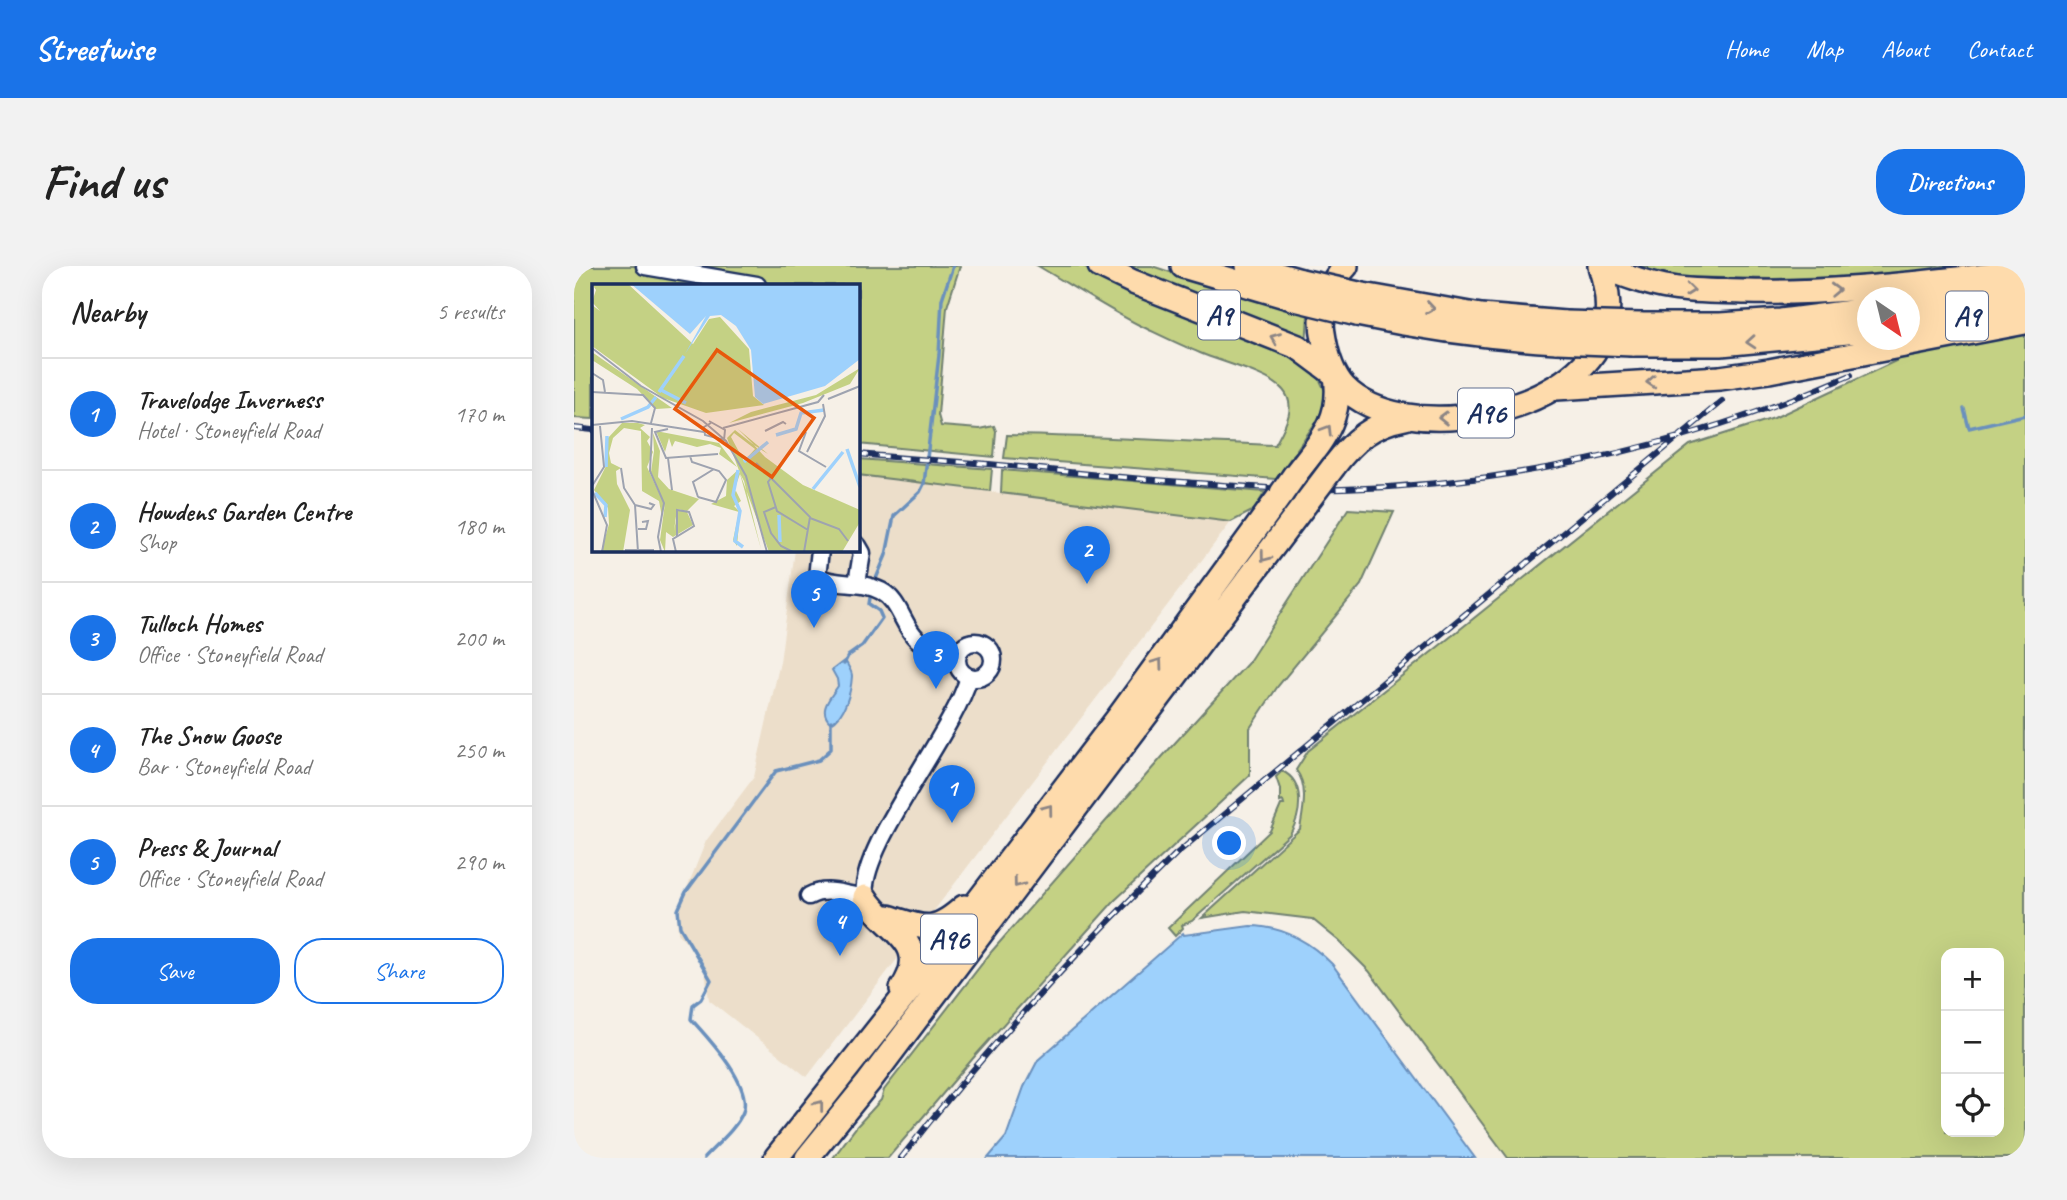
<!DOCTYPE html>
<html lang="en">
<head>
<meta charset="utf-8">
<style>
	body { margin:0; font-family:Caveat,sans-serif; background:#f2f2f2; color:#222 }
	.controls { position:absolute; right:21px; bottom:21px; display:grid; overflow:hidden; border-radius:14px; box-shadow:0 7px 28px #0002 }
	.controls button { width:63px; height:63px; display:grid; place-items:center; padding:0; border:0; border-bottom:2px solid #e0e0e0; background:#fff; color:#222; font:35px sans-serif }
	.compass { position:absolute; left:1283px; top:21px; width:63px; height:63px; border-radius:50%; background:#fff; box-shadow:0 7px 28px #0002; rotate:145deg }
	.you { position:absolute; left:656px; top:578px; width:24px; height:24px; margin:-18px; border:5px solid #fff; border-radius:50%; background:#1a73e8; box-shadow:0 0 0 10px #1a73e833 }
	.badge { display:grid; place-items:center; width:46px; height:46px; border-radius:50%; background:#1a73e8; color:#fff; font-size:23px; font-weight:700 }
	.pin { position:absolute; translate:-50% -58px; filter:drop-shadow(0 2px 4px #0008) }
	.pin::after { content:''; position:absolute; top:37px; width:24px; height:21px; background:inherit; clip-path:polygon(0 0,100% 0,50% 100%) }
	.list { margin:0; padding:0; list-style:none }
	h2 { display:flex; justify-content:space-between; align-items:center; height:91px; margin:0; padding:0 28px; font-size:30px }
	h2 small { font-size:23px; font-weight:400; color:#767676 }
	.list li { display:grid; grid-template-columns:46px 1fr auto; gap:21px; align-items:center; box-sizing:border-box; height:112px; padding:0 28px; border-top:2px solid #e0e0e0 }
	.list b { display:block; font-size:26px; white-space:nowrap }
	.list p { margin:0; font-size:23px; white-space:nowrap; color:#767676 }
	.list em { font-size:23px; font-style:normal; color:#767676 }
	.actions { display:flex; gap:14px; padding:21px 28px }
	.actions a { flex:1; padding:16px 0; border:2px solid #1a73e8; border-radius:28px; text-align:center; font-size:24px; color:#1a73e8 }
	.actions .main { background:#1a73e8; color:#fff }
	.icon { flex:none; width:38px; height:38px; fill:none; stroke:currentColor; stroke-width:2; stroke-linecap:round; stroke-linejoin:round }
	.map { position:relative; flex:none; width:1451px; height:892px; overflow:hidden; border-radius:28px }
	header { display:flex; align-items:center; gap:42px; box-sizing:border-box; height:98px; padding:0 35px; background:#1a73e8; color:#fff }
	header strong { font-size:33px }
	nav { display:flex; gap:38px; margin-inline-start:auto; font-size:24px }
	.intro { display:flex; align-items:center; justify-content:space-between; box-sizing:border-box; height:168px; padding:0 42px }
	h1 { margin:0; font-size:49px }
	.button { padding:18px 32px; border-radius:28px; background:#1a73e8; color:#fff; font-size:24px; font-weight:700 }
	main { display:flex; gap:42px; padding:0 42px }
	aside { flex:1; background:#fff; border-radius:28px; box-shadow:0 7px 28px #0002 }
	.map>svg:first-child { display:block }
	.built { fill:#ecdeca }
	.green { fill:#c4d184; stroke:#708071; stroke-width:2; fill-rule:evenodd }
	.water { fill:#9ed1fc; stroke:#6a90bd; stroke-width:2 }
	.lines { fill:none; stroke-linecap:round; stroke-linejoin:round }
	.stream { stroke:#6a90bd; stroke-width:3.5 }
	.minor-casing { stroke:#1b2f5e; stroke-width:21 }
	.highway-casing { stroke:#1b2f5e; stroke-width:28 }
	.minor { stroke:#fff; stroke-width:16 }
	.highway { stroke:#fedbac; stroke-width:23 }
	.rail-casing { stroke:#1b2f5e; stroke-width:6 }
	.rail { stroke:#fff; stroke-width:3.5; stroke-dasharray:10; stroke-linecap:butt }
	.highway-bridge-casing { stroke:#1b2f5e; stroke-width:28; stroke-linecap:butt }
	.highway-bridge { stroke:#fedbac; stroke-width:23 }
	.oneway { stroke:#8c8585 }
	.labels { text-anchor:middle; stroke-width:7; stroke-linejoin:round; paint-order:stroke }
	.shield { fill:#fff; stroke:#5f6d8e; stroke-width:2 }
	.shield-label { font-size:28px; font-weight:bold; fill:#1b2f5e }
	.inset-river { fill:none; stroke:#9ed1fc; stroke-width:3.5 }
	.inset-road { fill:none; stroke:#9ea3b0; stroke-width:2 }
	.view { fill:#e8590c; fill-opacity:0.15; stroke:#e8590c; stroke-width:3.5 }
	.inset-edge { fill:none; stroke:#1b2f5e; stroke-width:3.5 }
</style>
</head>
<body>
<header>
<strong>Streetwise</strong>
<nav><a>Home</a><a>Map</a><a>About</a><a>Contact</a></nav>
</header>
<div class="intro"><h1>Find us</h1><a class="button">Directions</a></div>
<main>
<aside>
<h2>Nearby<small>5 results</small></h2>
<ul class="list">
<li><span class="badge">1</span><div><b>Travelodge Inverness</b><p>Hotel · Stoneyfield Road</p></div><em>170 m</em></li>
<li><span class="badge">2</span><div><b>Howdens Garden Centre</b><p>Shop</p></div><em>180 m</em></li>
<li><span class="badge">3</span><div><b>Tulloch Homes</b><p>Office · Stoneyfield Road</p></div><em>200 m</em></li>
<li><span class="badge">4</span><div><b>The Snow Goose</b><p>Bar · Stoneyfield Road</p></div><em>250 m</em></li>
<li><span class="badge">5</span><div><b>Press &amp; Journal</b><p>Office · Stoneyfield Road</p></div><em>290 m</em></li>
</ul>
<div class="actions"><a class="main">Save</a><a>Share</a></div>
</aside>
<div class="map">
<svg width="1451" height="892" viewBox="0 0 1451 892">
	<rect width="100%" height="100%" fill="#f6f0e7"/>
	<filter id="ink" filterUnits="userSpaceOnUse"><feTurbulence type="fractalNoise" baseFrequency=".0143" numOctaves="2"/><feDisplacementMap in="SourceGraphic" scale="14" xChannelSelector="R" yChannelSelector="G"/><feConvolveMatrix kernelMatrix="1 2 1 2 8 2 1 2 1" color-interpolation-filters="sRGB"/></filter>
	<g filter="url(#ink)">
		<path class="built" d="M 284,209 L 657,256 L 233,811 L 135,734 L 132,712 L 126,691 L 104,667 L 103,647 L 132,575 L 180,511 L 206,396 L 221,284 L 284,284 Z"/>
		<path class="green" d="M 0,0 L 386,0 L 373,41 L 364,149 L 367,160 L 405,163 L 420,160 L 422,165 L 420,191 L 284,178 L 284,19 L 19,19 L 19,153 L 0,152 Z
			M 464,0 L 509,0 L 715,87 L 737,102 L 745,112 L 752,127 L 752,137 L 744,153 L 702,213 L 430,192 L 433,169 C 522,170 612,176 701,179 C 710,162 724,141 709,124 C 696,108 647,96 626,87 C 606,79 586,69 567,60 C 532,42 498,20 464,0 Z
			M 539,0 L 578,0 L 678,33 L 734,48 L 732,80 Z
			M 1057,0 L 1390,0 L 1290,10 L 1199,13 L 1105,11 Z
			M 1451,68 L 1451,892 L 934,892 L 795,705 L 765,675 L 738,653 L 671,645 L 628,652 L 726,563 C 729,544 735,521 722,504 L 734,485 L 1116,179 L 1200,152 L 1328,92 ZM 1372,687 L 1425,687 L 1425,866 L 1372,866 Z
			M 284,193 L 418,203 L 416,225 L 284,209 Z
			M 428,204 L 691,226 L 680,244 L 657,256 L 427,227 Z
			M 774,243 L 820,246 L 787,319 L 704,420 L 676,462 L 676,509 L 540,635 L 401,790 L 314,892 L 259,892 L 283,860 L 307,834 L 310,824 L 418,685 L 589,490 L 674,397 Z
			M 708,505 C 732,516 727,549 716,568 L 618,655 L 608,659 L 609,662 L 601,670 L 594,662 L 696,565 L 707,539 L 710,539 L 709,535 L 706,536 L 706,523 L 702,511 Z"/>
		<path class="water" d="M 271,394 C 273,399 278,405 278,410 C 277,426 271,450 257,457 C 243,445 256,432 264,420 L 263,413 L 258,404 Z
			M 676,660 C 709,660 735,675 758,698 L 901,892 L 414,892 L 432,871 L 450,821 L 464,794 L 609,667 L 610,669 Z"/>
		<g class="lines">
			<path class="stream" d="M 1390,143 L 1395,162 L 1451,149
				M 301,315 L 312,289 L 320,250 L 346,226 L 350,218 L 365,89 L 368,33 L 379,0
				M 270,398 L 274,390 L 288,380 L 308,352 L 305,345 L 295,338 L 297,326
				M 130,892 C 143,878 162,863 169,846 C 179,819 134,772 117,753 L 119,739 L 127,733 L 137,714 L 106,661 L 104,644 L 112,626 L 202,505 L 245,494 L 257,483 L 257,455"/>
			<defs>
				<path id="minor" d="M 71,0 L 183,19
					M 246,284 L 243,311 C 263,321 287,314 307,325 C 326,335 328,359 343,373 C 353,382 370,385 383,389
					M 283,317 L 288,287 L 284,280
					M383 394a18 18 0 1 1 36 0a18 18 0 1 1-36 0Z
					M 235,630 C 254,620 271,630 291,631 C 283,583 379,469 395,411"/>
				<path id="highway" d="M 526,0 L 559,16 L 724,81 L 759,107
					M 609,0 L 721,33
					M 674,0 L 727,15
					M 772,0 C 752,20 744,45 750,73 C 753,90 758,108 770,121 C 829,181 994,149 1027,73 C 1038,49 1034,24 1026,0
					M 1026,0 C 1050,9 1073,18 1098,22 C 1123,26 1148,25 1173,26 C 1266,28 1359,15 1451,6
					M 789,29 L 907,50 L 991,57
					M 1336,39 L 1451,23
					M 783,48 C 849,62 916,71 983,75
					M 1336,58 L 1448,42
					M 1066,59 L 1146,59 L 1207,55 L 1294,44
					M 1058,78 L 1147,78 L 1294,64
					M 982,122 L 1146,112 L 1195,105 L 1451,56
					M 760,200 C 780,174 798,158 831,152
					M 720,210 C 745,177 769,155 762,110
					M 291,631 C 310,664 360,675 328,723
					M 314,651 C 350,662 359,669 390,641
					M 202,892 L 363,689 L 544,452 L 708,227
					M 233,892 L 294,817 L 732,237"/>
			</defs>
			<use href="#minor" class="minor-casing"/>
			<use href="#highway" class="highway-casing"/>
			<use href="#minor" class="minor"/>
			<use href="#highway" class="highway"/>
			<defs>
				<path id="rail" d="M 0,162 L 19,164
					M 284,188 C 327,192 371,195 415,198 C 480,204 545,212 610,216 C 663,220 716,225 769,223 C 944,218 1116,179 1277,109
					M 327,892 C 411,784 504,684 602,588 L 1148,135"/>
			</defs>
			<use href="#rail" class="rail-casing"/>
			<use href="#rail" class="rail"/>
			<defs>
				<path id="highway-bridge" d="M 727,15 L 789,29
					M 721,33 L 783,48
					M 991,57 L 1066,59
					M 983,75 L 1058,78
					M 708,227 L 720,210
					M 732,237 L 760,200"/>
			</defs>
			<use href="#highway-bridge" class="highway-bridge-casing"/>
			<use href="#highway-bridge" class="highway-bridge"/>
		</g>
		<defs><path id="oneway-chevron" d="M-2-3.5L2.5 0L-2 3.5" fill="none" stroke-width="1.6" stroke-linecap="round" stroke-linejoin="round" transform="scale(1.75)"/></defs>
		<g class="oneway">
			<use href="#oneway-chevron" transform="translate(1116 24) rotate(6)"/>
			<use href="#oneway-chevron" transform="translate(1261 24) rotate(-2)"/>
			<use href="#oneway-chevron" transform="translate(856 42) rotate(9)"/>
			<use href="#oneway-chevron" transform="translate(701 72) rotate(-158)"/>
			<use href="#oneway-chevron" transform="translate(1177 76) rotate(176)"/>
			<use href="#oneway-chevron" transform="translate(1077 116) rotate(177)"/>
			<use href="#oneway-chevron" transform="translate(869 152) rotate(-179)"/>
			<use href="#oneway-chevron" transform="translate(753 164) rotate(-58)"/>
			<use href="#oneway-chevron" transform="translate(691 291) rotate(127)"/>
			<use href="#oneway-chevron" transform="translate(584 397) rotate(-54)"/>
			<use href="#oneway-chevron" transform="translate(474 543) rotate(-53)"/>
			<use href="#oneway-chevron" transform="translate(444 617) rotate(127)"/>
			<use href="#oneway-chevron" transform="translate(245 839) rotate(-52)"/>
		</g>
	</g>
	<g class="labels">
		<g class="shield">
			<rect x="624" y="24.5" width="42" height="49" rx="5"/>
			<rect x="1372" y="25.5" width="42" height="49" rx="5"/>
			<rect x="884" y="122.5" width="56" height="49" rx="5"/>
			<rect x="347" y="648.5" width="56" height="49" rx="5"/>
		</g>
		<g class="shield-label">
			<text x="645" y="59">A9</text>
			<text x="1393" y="60">A9</text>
			<text x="912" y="157">A96</text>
			<text x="375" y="683">A96</text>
		</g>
	</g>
	<g transform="translate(18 18)">
		<rect width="268" height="268" fill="#f6f0e7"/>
		<path d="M 0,0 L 36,0 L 101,60 L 117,35 L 128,33 L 157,65 L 161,112 L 172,121 L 114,129 L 71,114 L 0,62 L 0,21 L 8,27 L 0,18 L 4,6 ZM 0,68 L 80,124 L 64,125 L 45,105 L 0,76 ZM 268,84 L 258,100 L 211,119 L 137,139 L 159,128 L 224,111 ZM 30,139 L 46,139 L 53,141 L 48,144 L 58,153 L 55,157 L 61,168 L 55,183 L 69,213 L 59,188 L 62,167 L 61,149 L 68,167 L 66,193 L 77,205 L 107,215 L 95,227 L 85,225 L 82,247 L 86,226 L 95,228 L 101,241 L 81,253 L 74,248 L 73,268 L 68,256 L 73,219 L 70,233 L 67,217 L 50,207 L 49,147 L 32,144 L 21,154 L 17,169 L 19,179 L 29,184 L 24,187 L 25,200 L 38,226 L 31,268 L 9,268 L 17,240 L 16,224 L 2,206 L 14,182 L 15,155 ZM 146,145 L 176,170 L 162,161 L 173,173 L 211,201 L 268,226 L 268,238 L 250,268 L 177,268 L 135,154 L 143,146 L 162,161 ZM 142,149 L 163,165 L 152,177 L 139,153 ZM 64,147 L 127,159 L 145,183 L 127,170 L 129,164 L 118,160 L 105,163 L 83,157 L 80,163 L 77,154 L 73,168 ZM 146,186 L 152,197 L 169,265 L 148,190 L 141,209 L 144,207 L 149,217 L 142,222 L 148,228 L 145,262 L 141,256 L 147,228 L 119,220 L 134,212 L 135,196 Z" fill="#c4d184" fill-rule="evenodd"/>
		<path d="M 39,0 L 268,0 L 268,75 L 233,102 L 171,120 L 163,113 L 159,66 L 144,42 L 129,31 L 118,32 L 93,70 L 114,32 L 98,50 Z" fill="#9ed1fc"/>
		<path class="inset-river" d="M 69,106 L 94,119M 67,108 L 92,72M 29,135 L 56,123 L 64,113M 184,151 L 204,145 L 209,129 L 232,126M 255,165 L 268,203M 152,178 L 176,158M 14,183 L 15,152M 146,186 L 141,211 L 148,227 L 143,257 L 151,263M 221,205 L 251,168M 3,209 L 14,221 L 13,233M 187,231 L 188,258"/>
		<path class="inset-road" d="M 0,64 L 49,102 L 111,137 L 134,157 L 154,192 L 175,268M 0,89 L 11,96 L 13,108M 0,108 L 51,111 L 63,124 L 59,139M 236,115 L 268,102M 117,137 L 133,146 L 132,156 L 113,151 L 112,143 L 119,139M 0,141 L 40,137 L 112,148M 60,144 L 58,187 L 72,219 L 66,253 L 69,268M 131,144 L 226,118 L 232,111M 76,145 L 63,148 L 74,174 L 126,170M 173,147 L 191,138 L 194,140M 214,148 L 207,167 L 234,183M 215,168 L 233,132 L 231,120M 98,172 L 100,178 L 127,187 L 134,196 L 124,218 L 106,213M 76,174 L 80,206M 164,179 L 218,233 L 212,268M 29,184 L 32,204 L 43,221 L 46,268M 179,194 L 176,198 L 185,227 L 216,246M 0,202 L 12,183 L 8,142M 0,206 L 15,241 L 10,268M 106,213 L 101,198 L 122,185M 43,221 L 59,225 L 62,221 L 57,219M 184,223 L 172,228 L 179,249 L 189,262 L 201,268M 218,234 L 247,245 L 256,257M 46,245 L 54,245 L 56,237 L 50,238M 33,266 L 62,266M 84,268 L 81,255 L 102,242 L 97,228 L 85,226 L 85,252"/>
		<path class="view" d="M 125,66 L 222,134 L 180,193 L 83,125 Z"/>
		<rect width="268" height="268" class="inset-edge"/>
	</g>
</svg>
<div class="controls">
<button>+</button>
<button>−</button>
<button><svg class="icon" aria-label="locate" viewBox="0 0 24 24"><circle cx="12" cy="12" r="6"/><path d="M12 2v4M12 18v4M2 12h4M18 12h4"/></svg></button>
</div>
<svg class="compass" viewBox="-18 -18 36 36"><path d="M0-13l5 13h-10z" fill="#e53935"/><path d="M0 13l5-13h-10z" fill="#767676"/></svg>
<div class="you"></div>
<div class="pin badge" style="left:378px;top:557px">1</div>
<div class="pin badge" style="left:513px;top:318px">2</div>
<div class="pin badge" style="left:362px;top:423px">3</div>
<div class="pin badge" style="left:266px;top:690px">4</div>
<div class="pin badge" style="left:240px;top:362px">5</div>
</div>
</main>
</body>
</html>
